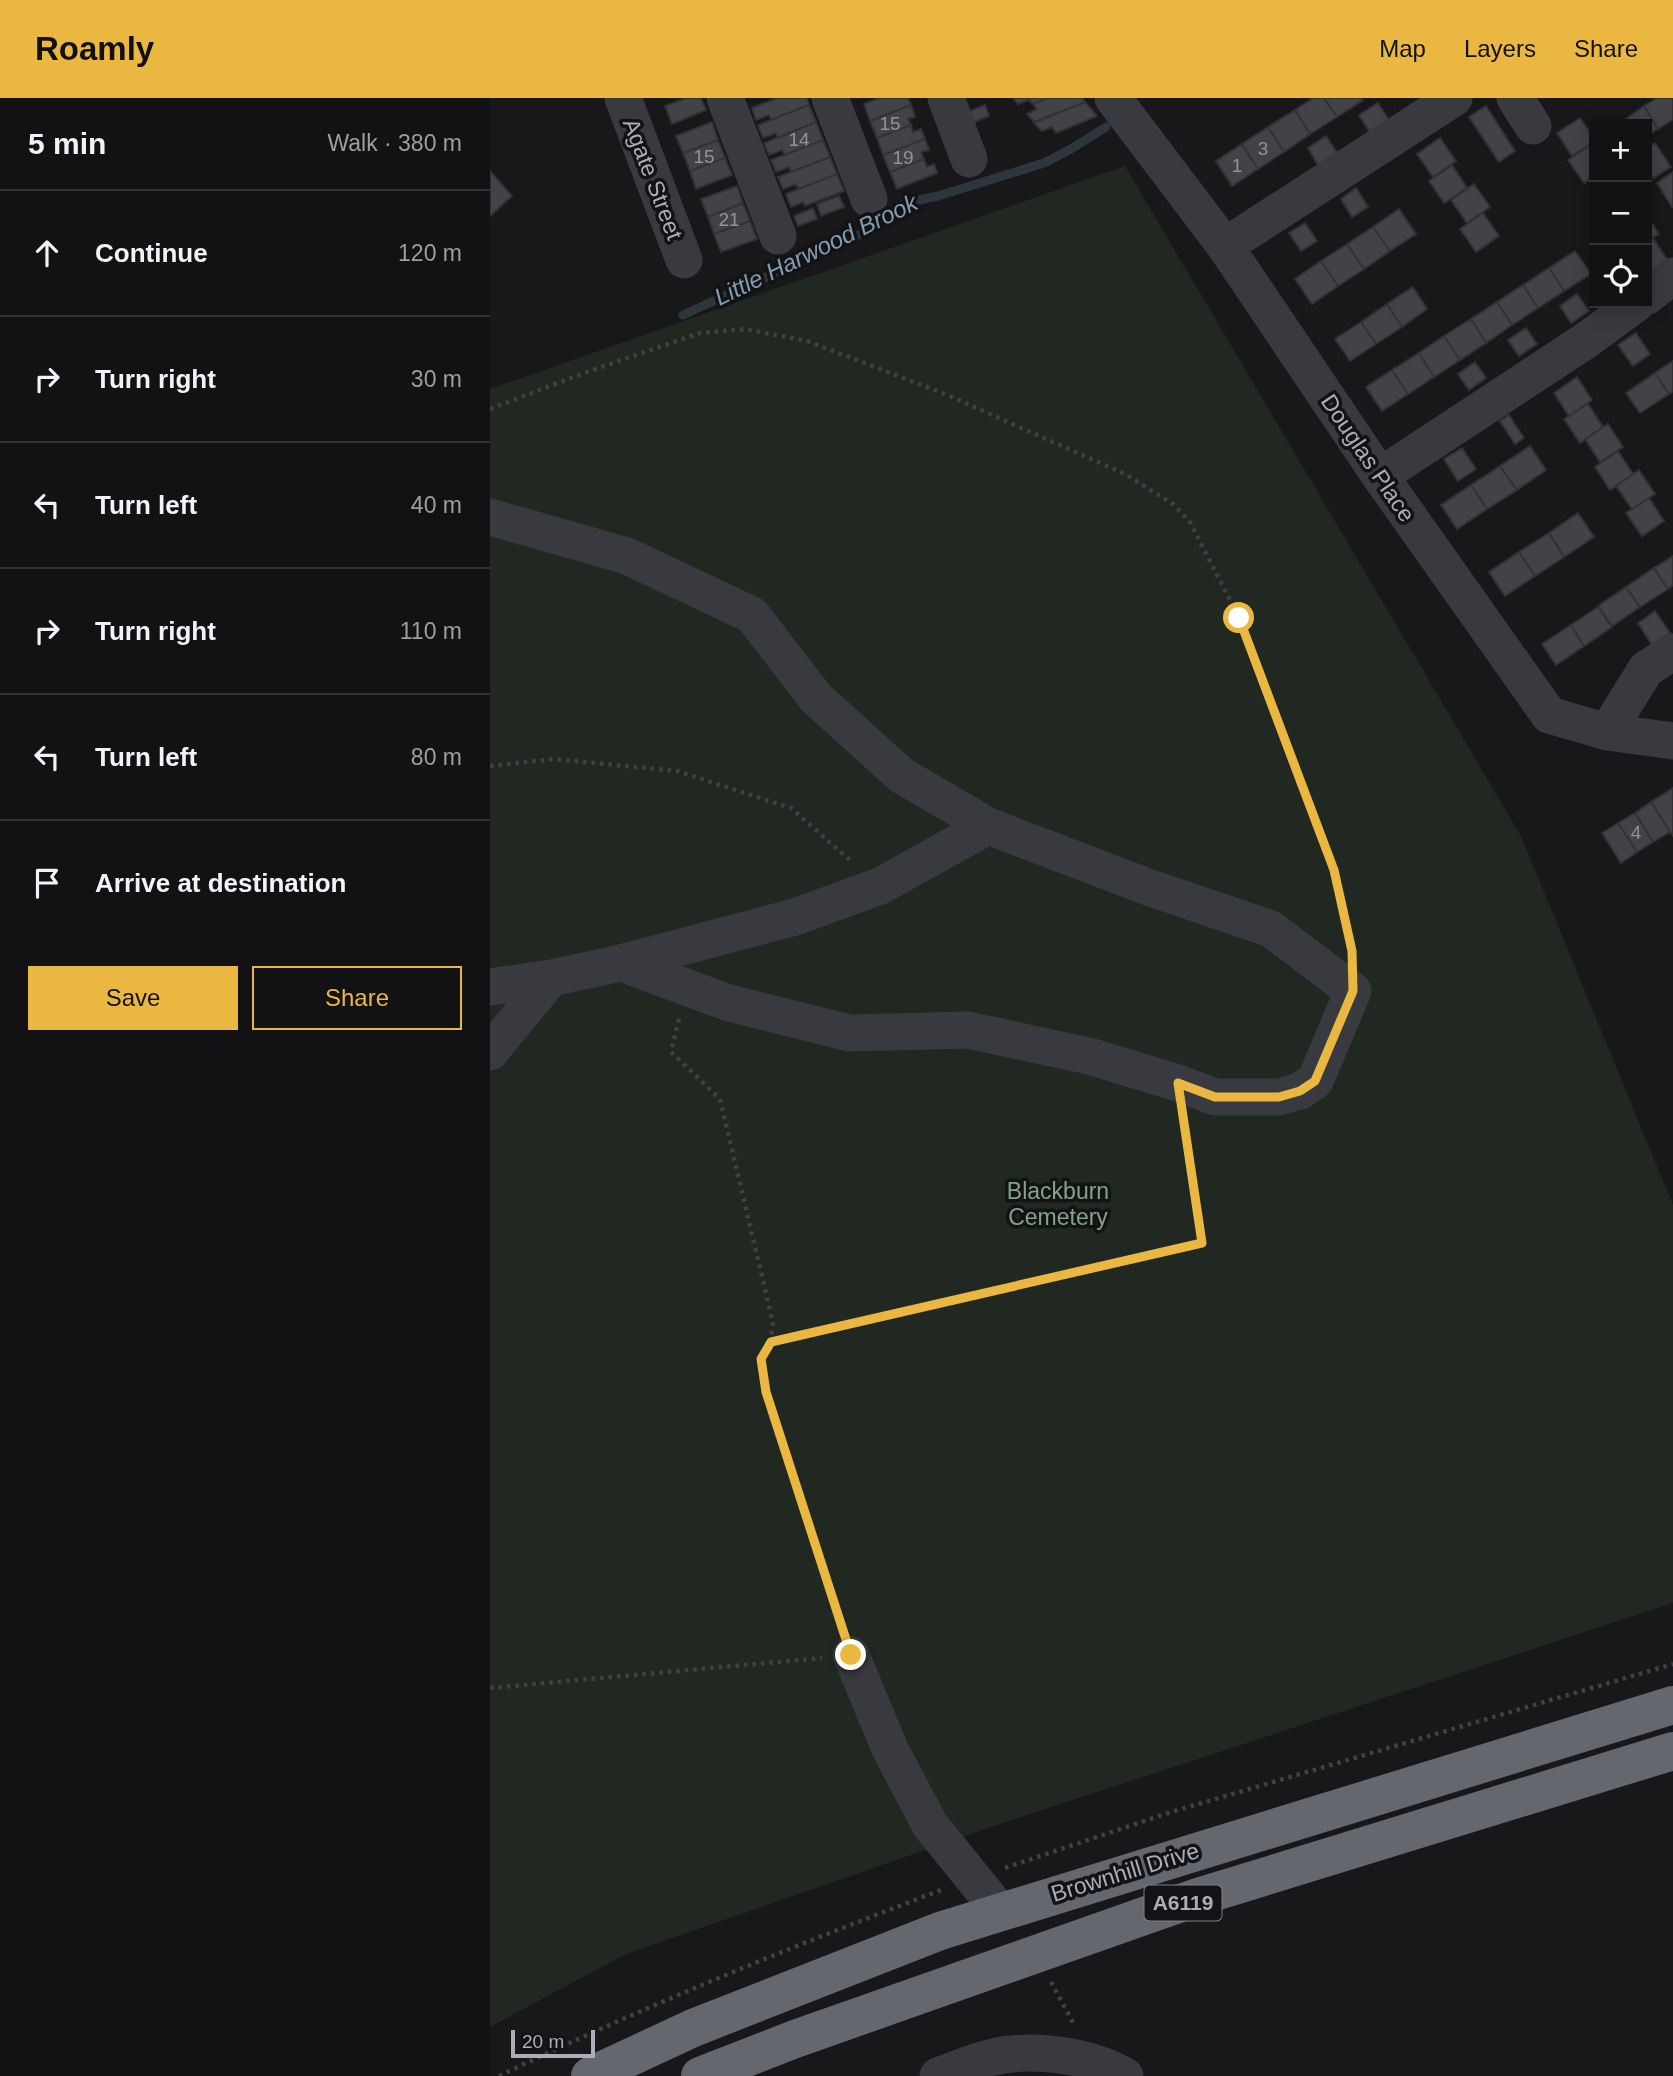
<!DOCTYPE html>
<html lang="en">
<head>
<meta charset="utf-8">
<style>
	body { margin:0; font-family:Helvetica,sans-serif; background:#1b1b1d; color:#f1f3f6 }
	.controls { position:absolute; right:21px; top:21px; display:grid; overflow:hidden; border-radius:0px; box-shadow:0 4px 18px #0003 }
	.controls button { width:63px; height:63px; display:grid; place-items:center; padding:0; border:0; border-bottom:2px solid #313234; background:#121214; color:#f1f3f6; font:35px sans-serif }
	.scale { position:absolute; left:21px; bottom:18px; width:84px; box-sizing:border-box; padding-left:7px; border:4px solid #abaeb9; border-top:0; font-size:19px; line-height:24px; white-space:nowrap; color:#abaeb9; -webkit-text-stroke:5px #131315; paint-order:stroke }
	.stop { position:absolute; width:21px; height:21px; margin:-16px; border:5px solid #eab840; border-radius:50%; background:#fff }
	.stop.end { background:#eab840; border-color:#fff; box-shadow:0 2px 7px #0008 }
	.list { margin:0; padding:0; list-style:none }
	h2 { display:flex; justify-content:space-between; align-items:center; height:91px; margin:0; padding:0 28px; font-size:30px }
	h2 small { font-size:23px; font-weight:400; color:#9c9ea0 }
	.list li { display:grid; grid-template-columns:46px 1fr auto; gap:21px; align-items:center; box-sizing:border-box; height:126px; padding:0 28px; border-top:2px solid #313234 }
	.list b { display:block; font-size:26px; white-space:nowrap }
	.list em { font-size:23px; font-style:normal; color:#9c9ea0 }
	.actions { display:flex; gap:14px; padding:21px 28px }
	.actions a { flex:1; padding:16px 0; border:2px solid #eab840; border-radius:0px; text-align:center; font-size:24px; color:#eab840 }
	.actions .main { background:#eab840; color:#111 }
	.icon { flex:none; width:38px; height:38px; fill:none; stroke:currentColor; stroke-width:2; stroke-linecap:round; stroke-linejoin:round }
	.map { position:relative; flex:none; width:1183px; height:1978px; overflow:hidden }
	header { display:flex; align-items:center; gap:42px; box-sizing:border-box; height:98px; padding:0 35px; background:#eab840; color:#111 }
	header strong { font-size:33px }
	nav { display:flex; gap:38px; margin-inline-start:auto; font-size:24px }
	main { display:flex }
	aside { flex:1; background:#121214 }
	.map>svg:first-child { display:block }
	.green { fill:#202821 }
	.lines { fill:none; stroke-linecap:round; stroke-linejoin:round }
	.stream { stroke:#2e363d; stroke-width:9 }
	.building { fill:#424347; stroke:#323236; stroke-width:2 }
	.path { stroke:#3f4146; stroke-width:4.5; stroke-dasharray:3.5 5; stroke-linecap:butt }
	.minor { stroke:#393a3f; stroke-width:37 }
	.highway { stroke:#65676f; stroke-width:38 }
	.route { stroke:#eab840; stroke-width:9 }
	.labels { text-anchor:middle; stroke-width:7; stroke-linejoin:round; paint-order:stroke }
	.number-label { font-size:19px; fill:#91939c }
	.shield { fill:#131315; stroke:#7d8088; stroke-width:2 }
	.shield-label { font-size:21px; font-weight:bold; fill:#abaeb9 }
	.street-label { font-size:23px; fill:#abaeb9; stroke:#131315 }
	.park-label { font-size:23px; fill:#83a386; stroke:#131315 }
	.water-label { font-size:24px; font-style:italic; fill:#849ab2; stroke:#131315 }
</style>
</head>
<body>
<header>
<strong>Roamly</strong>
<nav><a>Map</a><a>Layers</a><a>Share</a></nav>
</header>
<main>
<aside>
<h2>5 min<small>Walk · 380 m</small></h2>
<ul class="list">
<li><svg class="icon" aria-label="ahead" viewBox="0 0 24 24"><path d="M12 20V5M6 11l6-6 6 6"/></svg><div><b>Continue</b></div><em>120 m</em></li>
<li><svg class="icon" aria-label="right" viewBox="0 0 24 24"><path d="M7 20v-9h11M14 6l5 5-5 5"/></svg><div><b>Turn right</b></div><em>30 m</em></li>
<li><svg class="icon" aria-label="left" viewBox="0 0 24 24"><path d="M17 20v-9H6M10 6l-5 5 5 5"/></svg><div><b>Turn left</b></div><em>40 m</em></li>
<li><svg class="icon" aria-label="right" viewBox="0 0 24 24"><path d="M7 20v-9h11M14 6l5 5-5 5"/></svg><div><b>Turn right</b></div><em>110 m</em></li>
<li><svg class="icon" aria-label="left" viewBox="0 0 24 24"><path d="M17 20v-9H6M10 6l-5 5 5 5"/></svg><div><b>Turn left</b></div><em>80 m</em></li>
<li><svg class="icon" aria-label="arrive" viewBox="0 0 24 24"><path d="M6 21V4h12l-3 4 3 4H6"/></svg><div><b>Arrive at destination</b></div></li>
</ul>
<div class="actions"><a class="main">Save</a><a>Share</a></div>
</aside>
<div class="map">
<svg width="1183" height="1978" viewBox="0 0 1183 1978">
	<rect width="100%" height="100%" fill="#18181a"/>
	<path class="green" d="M 635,68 L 1031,738 L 1183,1107 L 1183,1505 L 513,1725 L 136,1856 L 0,1929 L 0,291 Z"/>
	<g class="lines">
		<path class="stream" d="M 193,217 L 377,133 L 414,105 L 448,98 L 554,65 L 581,51 L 616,29"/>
	</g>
	<path class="building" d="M 196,0 L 211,0 L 216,12 L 182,26 L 175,8 Z
		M 287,0 L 317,0 L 319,7 L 281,22 L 279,17 L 266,22 L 262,10 Z
		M 389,0 L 418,0 L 421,7 L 380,23 L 374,6 Z
		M 523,0 L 558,0 L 543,6 L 539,2 L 528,6 Z
		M 558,0 L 592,0 L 595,4 L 544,24 L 537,16 L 547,11 L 543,6 Z
		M 823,0 L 834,0 L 847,19 L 820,36 L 805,12 Z
		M 834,0 L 871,0 L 873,2 L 847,19 Z
		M 1167,0 L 1183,0 L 1183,21 L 1168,31 L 1154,8 Z
		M 595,4 L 607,18 L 566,35 L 562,29 L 552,33 L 544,25 Z
		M 888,5 L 900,24 L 881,36 L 869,17 Z
		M 319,7 L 326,24 L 288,40 L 286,35 L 273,40 L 268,27 Z
		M 421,7 L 425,19 L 418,21 L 421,27 L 387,40 L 380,23 Z
		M 495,7 L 499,18 L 479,26 L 475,15 Z
		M 996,8 L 1025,53 L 1009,64 L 979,19 Z
		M 1154,8 L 1168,31 L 1157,38 L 1157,26 L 1129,26 Z
		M 805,12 L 820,36 L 794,54 L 778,29 Z
		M 1090,20 L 1104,40 L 1104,44 L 1082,58 L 1067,35 Z
		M 222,24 L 228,42 L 193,55 L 186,38 Z
		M 326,24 L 333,42 L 295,57 L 292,52 L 279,57 L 274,45 Z
		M 421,27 L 423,34 L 431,31 L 435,41 L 393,57 L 387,40 Z
		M 778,29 L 794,54 L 768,71 L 752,46 Z
		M 836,38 L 848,56 L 829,69 L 818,50 Z
		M 950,40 L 966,63 L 943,79 L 927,56 Z
		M 435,41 L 439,52 L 431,54 L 434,61 L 400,74 L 393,57 Z
		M 228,42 L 235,60 L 200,73 L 193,55 Z
		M 333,42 L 340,59 L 301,74 L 299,69 L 286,74 L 281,62 Z
		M 1165,45 L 1181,69 L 1163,80 L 1157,70 L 1157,50 Z
		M 752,46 L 768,71 L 742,88 L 726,63 Z
		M 1102,46 L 1104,50 L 1104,78 L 1094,85 L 1078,62 Z
		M 340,59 L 347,76 L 308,91 L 306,86 L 293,91 L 288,79 Z
		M 235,60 L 242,77 L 206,91 L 200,73 Z
		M 434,61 L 437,69 L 444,66 L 447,75 L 407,91 L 400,74 Z
		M 962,67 L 977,90 L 954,105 L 939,83 Z
		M 0,73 L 22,98 L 0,118 Z
		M 1183,74 L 1183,108 L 1182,109 L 1167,85 Z
		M 347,76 L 354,93 L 315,108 L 313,104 L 301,109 L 296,96 Z
		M 984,86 L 1000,109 L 977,125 L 961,102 Z
		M 247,88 L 253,105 L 218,119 L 211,101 Z
		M 866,90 L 878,109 L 862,119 L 851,101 Z
		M 349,98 L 354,109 L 331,118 L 327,106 Z
		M 253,105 L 260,123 L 224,136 L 218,119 Z
		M 323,110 L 327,121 L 308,128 L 304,118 Z
		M 909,111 L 926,136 L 900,153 L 883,129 Z
		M 993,115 L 1009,138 L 986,154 L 970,131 Z
		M 1157,118 L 1169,136 L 1157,143 Z
		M 260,123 L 267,141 L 231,154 L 224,136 Z
		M 815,125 L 827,143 L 811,153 L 799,135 Z
		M 883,129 L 900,153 L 874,171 L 857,146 Z
		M 1163,140 L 1178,163 L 1157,177 L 1157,144 Z
		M 857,146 L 874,171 L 848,188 L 831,163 Z
		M 1085,153 L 1101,176 L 1074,193 L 1059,170 Z
		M 831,163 L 848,188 L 822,206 L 805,181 Z
		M 1059,170 L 1074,193 L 1048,210 L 1033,187 Z
		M 1033,187 L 1048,210 L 1022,227 L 1007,204 Z
		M 923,189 L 937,211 L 912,229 L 897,206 Z
		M 1087,196 L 1099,213 L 1081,225 L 1070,208 Z
		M 1007,204 L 1022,227 L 996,245 L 981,221 Z
		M 897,206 L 912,229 L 886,246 L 871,224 Z
		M 981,221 L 996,245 L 970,262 L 954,238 Z
		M 871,224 L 886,246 L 860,263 L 845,241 Z
		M 1036,230 L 1047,246 L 1029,258 L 1018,242 Z
		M 1146,235 L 1160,256 L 1143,268 L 1128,247 Z
		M 954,238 L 970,262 L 944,279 L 929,255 Z
		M 929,255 L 944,279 L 918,296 L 902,272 Z
		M 1183,263 L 1183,293 L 1179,296 L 1165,275 Z
		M 985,264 L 996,280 L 979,292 L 968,276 Z
		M 902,272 L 918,296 L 892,313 L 876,289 Z
		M 1165,275 L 1179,296 L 1150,315 L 1136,295 Z
		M 1087,279 L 1102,302 L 1079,318 L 1064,295 Z
		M 1098,306 L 1113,329 L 1090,345 L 1074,321 Z
		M 1019,317 L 1034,340 L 1025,346 L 1010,323 Z
		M 1118,326 L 1133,349 L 1110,364 L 1095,341 Z
		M 1040,348 L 1056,372 L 1027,392 L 1010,368 Z
		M 972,350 L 986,371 L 968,383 L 954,361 Z
		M 1128,353 L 1143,376 L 1120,392 L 1105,369 Z
		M 1010,368 L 1027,392 L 997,411 L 981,387 Z
		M 1149,372 L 1165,396 L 1142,411 L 1126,388 Z
		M 981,387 L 997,411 L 967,431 L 951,407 Z
		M 1159,400 L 1174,423 L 1152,438 L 1136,415 Z
		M 1088,415 L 1104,439 L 1074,459 L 1059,435 Z
		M 1059,435 L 1074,459 L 1045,478 L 1029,454 Z
		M 1029,454 L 1045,478 L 1015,498 L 999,474 Z
		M 1183,458 L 1183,487 L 1178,491 L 1164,470 Z
		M 1164,470 L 1178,491 L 1150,509 L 1136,489 Z
		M 1136,489 L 1150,509 L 1122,528 L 1108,508 Z
		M 1108,509 L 1122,529 L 1094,548 L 1081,527 Z
		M 1165,513 L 1180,535 L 1162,547 L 1148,525 Z
		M 1081,527 L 1094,548 L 1066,567 L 1052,546 Z
		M 1183,690 L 1183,738 L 1161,704 Z
		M 1161,704 L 1180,734 L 1163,744 L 1145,715 Z
		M 1145,715 L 1163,744 L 1147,754 L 1128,725 Z
		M 1128,725 L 1147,754 L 1131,765 L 1112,735 Z"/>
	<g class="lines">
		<path class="path" d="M 0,311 L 94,275 L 210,235 L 255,231 L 317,243 L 455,296 L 635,376 L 683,406 L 700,424 L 749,520 L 844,772 L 862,853
			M 0,668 L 63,661 L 187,673 L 301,710 L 363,765
			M 189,921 L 181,954 L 230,1001 L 283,1225 L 280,1244
			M 351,1527 L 276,1294 L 271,1261 L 280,1244 L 712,1145 L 694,1020
			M 0,1590 L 332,1560
			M 515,1770 L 678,1715 L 1183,1566
			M 561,1884 L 585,1928
			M 9,1978 C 155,1908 303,1848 454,1791"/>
		<path class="minor" d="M 133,0 L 194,162
			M 235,0 L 288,138
			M 340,0 L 379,101
			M 456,0 L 479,61
			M 623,0 L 735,148 L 890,378 L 1059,617 L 1117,634 L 1183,643
			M 1025,0 L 1043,28
			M 735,148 L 964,0
			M 1157,198 L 1183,178
			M 890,378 L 1095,243 L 1147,205
			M 0,419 L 137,458 L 262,517 L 326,600 L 411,677 L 498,728 L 658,789 L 781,831 L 863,893 L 825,983 L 810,993 L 789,999 L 725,999 L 688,985 L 599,958 L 478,932 L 359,935 L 239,905 L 131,865 L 61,880 L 0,889
			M 1117,634 L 1156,571 L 1183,554
			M 131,865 L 305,819 L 390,788 L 498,728
			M 0,954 L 61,880
			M 361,1557 L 400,1651 L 440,1727 L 509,1812
			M 448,1978 C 465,1972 482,1964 499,1960 C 540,1949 599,1957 635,1978"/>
		<path class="highway" d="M 100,1978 L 203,1930 L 450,1833 L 1183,1607
			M 210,1978 L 305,1941 L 708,1799 L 1183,1653"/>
	</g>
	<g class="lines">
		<path class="route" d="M 361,1557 L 276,1294 L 271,1261 L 281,1244 L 712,1145 L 688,985 L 725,999 L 789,999 L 810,993 L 825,983 L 863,893 L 862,853 L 844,772 L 749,520"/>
	</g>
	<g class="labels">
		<g class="number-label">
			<text x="400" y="32">15</text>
			<text x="309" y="48">14</text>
			<text x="773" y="57">3</text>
			<text x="214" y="65">15</text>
			<text x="413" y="66">19</text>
			<text x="747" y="74">1</text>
			<text x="239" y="128">21</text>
			<text x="1146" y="741">4</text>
		</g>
		<rect class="shield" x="654.5" y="1787.5" width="77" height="35" rx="5"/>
		<g class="shield-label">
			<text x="693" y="1812">A6119</text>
		</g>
		<g class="street-label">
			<text transform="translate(163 81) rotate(69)" y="8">Agate Street</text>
			<text transform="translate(878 360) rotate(56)" y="8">Douglas Place</text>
			<text transform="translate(635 1774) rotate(-17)" y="8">Brownhill Drive</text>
		</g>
		<g class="park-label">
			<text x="568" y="1101">Blackburn<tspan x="568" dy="26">Cemetery</tspan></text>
		</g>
		<g class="water-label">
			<text transform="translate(326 152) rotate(-26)" y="8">Little Harwood Brook</text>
		</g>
	</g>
</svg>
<div class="controls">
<button>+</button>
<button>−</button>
<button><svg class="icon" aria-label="locate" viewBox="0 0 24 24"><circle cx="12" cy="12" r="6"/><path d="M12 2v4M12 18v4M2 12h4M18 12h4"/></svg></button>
</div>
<div class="scale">20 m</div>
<div class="stop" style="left:749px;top:520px"></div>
<div class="stop end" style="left:361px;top:1557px"></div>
</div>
</main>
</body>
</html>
